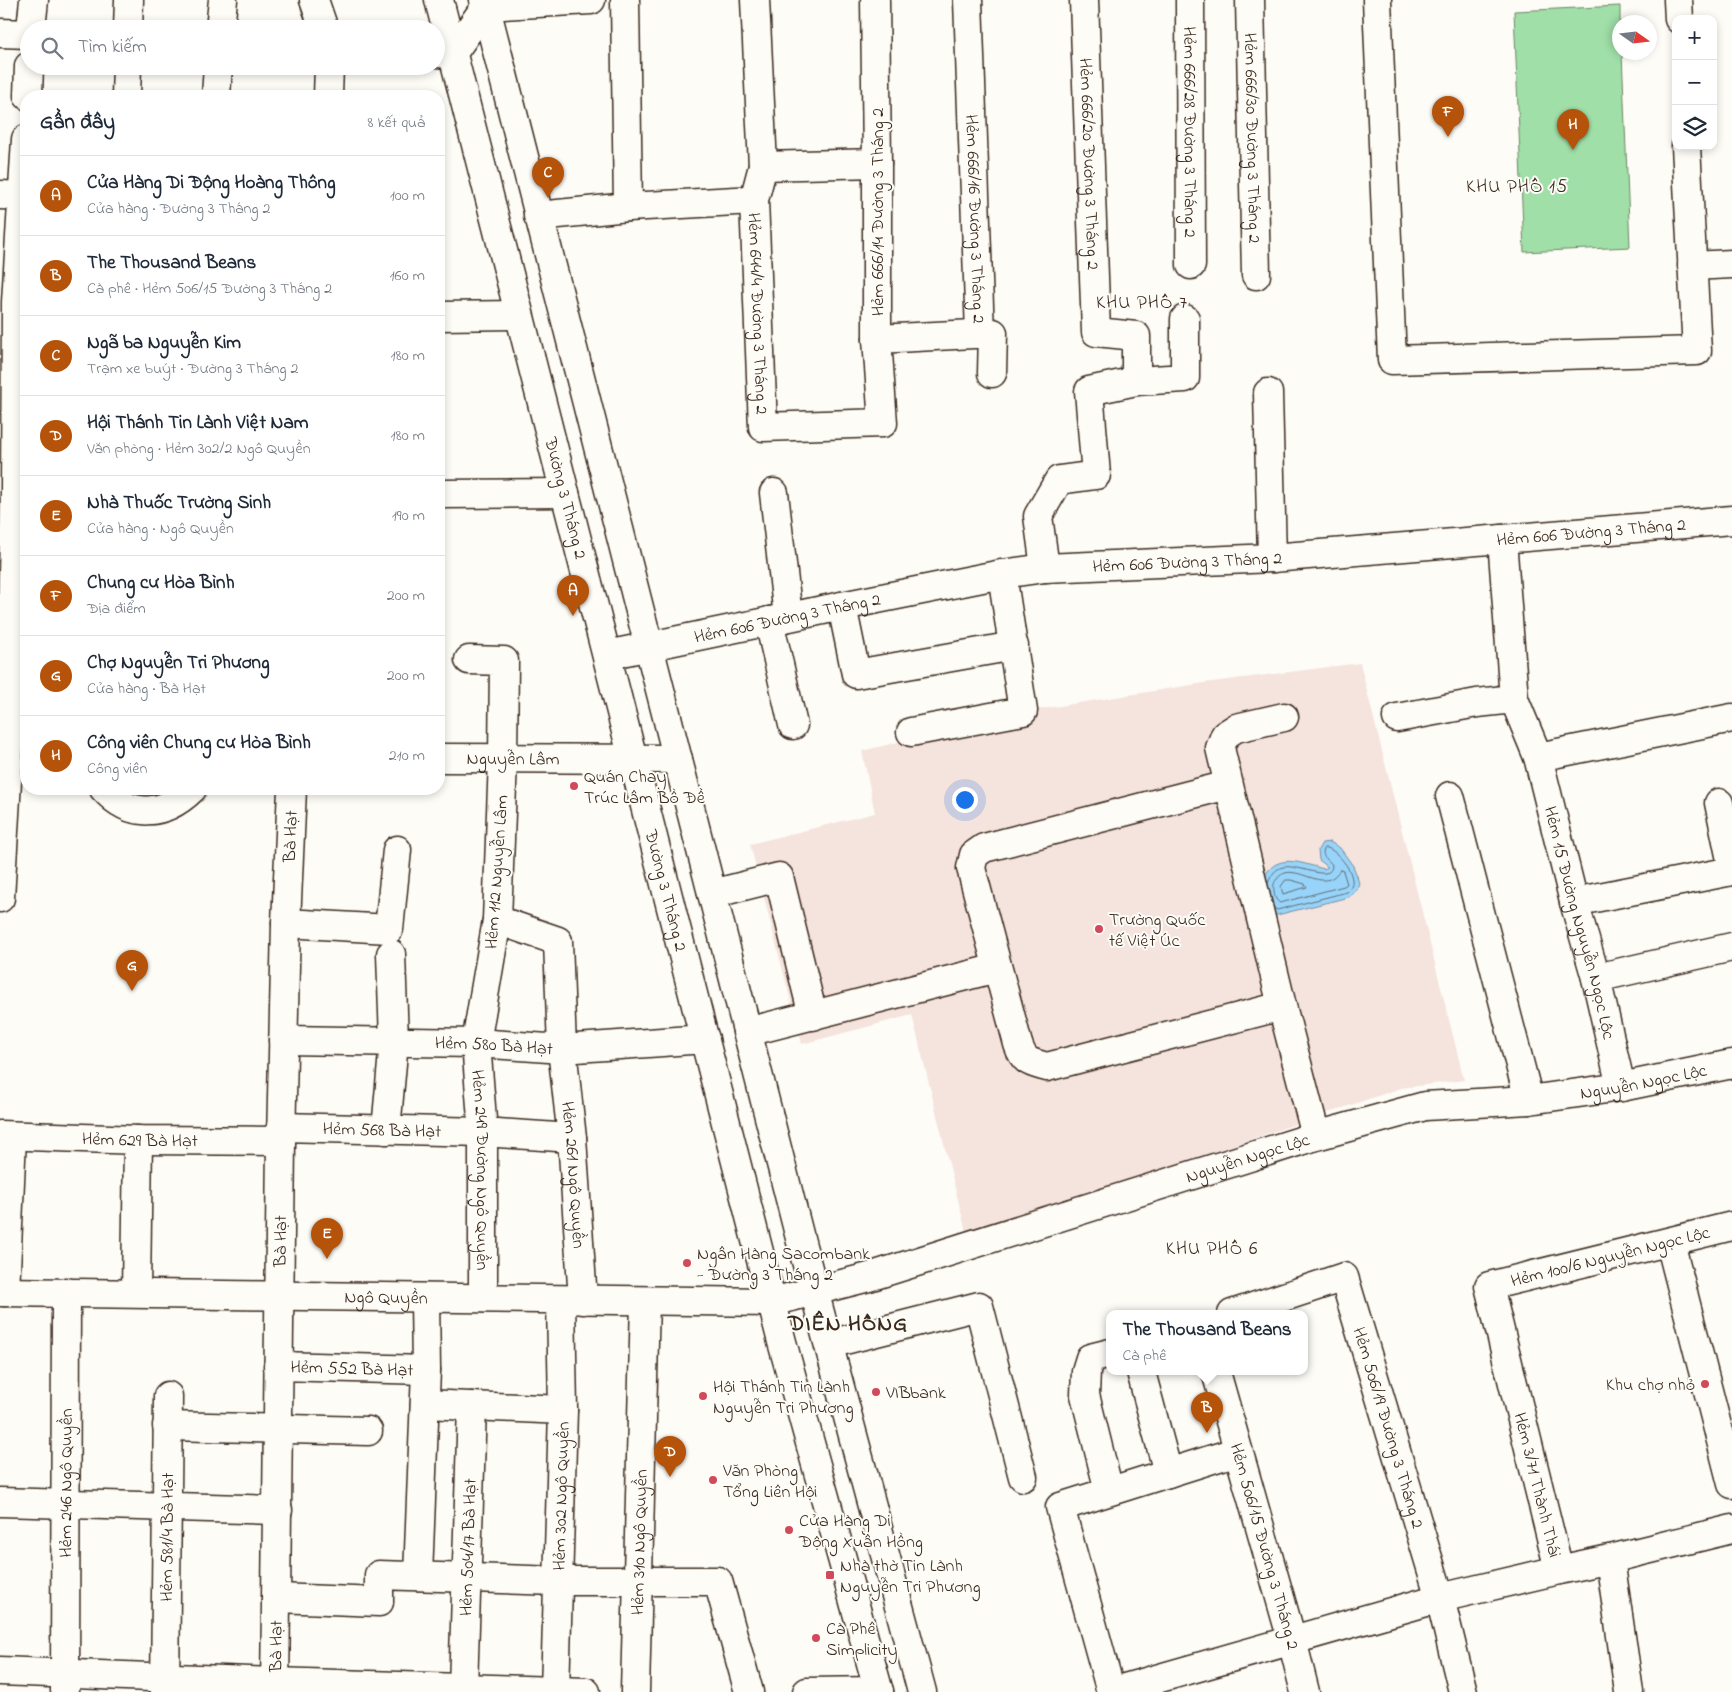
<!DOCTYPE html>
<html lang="vi">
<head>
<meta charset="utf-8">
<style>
	body { margin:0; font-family:"Indie Flower",sans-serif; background:#f2f2f3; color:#1f2937 }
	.controls { position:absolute; right:15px; top:15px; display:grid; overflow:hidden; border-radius:10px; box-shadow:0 2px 8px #0003 }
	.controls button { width:45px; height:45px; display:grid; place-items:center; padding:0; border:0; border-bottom:1px solid #e0e1e3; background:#fff; color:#1f2937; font:25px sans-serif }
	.compass { position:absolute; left:1612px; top:15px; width:45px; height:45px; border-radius:50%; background:#fff; box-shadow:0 2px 8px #0003; rotate:104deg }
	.you { position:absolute; left:964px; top:799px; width:18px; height:18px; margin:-12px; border:4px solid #fff; border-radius:50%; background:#1a73e8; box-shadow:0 0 0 8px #1a73e833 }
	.badge { display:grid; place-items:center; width:32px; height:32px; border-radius:50%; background:#b45309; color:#fff; font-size:16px; font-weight:700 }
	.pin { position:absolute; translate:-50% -41px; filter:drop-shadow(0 1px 2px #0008) }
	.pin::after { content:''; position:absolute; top:26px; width:18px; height:15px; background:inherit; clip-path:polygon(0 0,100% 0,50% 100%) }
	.popup { position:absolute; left:1106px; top:1310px; width:202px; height:65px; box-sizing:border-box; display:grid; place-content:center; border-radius:10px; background:#fff; filter:drop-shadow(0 1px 4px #0005); font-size:16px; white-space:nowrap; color:#747a83 }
	.popup b { font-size:19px; color:#1f2937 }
	.popup::after { content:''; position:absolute; left:50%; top:100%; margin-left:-10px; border:10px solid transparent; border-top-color:#fff }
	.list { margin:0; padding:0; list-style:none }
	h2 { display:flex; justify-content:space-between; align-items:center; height:65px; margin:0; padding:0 20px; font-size:21px }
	h2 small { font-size:16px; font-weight:400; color:#747a83 }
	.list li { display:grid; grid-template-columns:32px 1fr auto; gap:15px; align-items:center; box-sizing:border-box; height:80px; padding:0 20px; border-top:1px solid #e0e1e3 }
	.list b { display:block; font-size:19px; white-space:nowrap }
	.list p { margin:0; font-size:16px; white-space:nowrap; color:#747a83 }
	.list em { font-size:16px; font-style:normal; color:#747a83 }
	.icon { flex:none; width:28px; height:28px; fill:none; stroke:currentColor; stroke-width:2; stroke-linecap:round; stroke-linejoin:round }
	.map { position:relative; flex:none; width:1732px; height:1692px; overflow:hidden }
	.search { position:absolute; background:#fff; box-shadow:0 2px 8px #0003; left:20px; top:20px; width:425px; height:55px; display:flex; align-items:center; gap:12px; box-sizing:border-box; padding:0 18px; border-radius:28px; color:#747a83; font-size:19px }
	.panel { position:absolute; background:#fff; box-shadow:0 2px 8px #0003; left:20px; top:90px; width:425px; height:705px; border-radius:20px }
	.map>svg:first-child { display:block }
	.built { fill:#f5e3dd }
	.green { fill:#a0dfa8; stroke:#6e8463 }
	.water { fill:#98d4f9; stroke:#7390a1 }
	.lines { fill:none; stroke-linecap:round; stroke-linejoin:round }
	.shore { stroke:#606e76; stroke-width:1 }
	.minor-casing { stroke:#3b2a1e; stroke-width:31 }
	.major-casing { stroke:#3b2a1e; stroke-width:31 }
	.minor { stroke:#fdfcf7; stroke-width:28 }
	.major { stroke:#fdfcf7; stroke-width:28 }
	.poi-dot { fill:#d1495b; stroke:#fdfcf7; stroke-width:2 }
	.labels { text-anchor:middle; stroke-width:4; stroke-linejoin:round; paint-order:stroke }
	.street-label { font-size:18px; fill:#3b2a1e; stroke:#fdfcf7 }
	.poi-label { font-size:18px; fill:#3b2a1e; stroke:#fdfcf7; text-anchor:start }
	.neighbourhood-label { font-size:19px; letter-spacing:1px; fill:#3b2a1e; stroke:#fdfcf7 }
	.district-label { font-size:22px; font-weight:bold; letter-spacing:1px; fill:#3b2a1e; stroke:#fdfcf7 }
</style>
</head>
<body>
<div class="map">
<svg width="1732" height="1692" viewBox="0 0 1732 1692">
	<rect width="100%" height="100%" fill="#fdfcf7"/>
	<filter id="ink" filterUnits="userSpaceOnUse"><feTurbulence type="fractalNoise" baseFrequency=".02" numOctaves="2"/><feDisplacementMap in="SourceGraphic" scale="10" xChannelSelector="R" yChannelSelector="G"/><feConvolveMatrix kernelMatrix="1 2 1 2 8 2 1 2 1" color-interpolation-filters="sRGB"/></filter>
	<g filter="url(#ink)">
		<path class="built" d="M 1360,663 L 1464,1080 L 1401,1088 L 967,1236 L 912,1015 L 802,1044 L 750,844 L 875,813 L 862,751 L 1016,713 L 1204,683 Z"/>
		<path class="green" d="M 1620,6 L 1620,52 L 1622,53 L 1630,247 L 1524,252 L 1514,11 Z"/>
		<path class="water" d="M 1330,842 L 1340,848 L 1353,866 L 1357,876 L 1359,884 L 1356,891 L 1349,897 L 1273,916 L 1261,885 C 1263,881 1265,874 1268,871 C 1282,853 1306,865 1324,869 L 1328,867 L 1319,860 L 1318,850 L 1322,843 Z"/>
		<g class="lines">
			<path class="shore" d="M 1340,870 L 1343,871 L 1347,884 L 1344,886 L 1280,903 C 1275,900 1274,895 1274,890 C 1273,886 1274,882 1277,879 C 1288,863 1310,881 1324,880 C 1332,880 1336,875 1340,870 Z
				M 1286,880 L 1291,880 L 1305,884 L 1307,887 L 1283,894 L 1281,887 Z
				M 1268,883 C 1271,877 1273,871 1280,868 C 1295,861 1332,885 1332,865 C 1329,859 1319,857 1325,848 L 1328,848 C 1341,854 1362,881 1347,892 L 1277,910 L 1274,908"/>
			<defs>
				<g id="minor">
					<path d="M 314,0 L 324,29"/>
					<path d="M 625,0 L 628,207"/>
					<path id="s1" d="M 755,0 L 763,166 L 754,200 L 763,427 L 883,423 L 877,339 L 877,163 L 875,0"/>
					<path id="s2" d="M 968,0 L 980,334"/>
					<path id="s3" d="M 1084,0 L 1096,332 L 1136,336 L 1136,381"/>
					<path id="s4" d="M 1190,0 L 1191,265"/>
					<path id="s5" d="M 1250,0 L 1256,275"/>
					<path d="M 1377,0 L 1392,360 L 1697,351 L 1686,146"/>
					<path d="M 1678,0 L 1679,19"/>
					<path d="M 31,29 L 34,0"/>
					<path d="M 128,29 L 129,0"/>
					<path d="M 220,29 L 223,0"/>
					<path d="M 0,33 L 29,34"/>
					<path d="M 436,53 L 452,54 L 486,6 L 591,0"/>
					<path d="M 28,96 L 29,66"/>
					<path d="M 126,96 L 127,66"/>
					<path d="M 216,96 L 218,66"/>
					<path d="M 328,96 L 329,66"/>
					<path d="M 763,166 L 877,163"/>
					<path d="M 0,195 L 26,196"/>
					<path d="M 538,216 L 628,207 L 754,200"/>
					<path d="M 1692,266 L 1732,264"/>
					<path d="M 439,316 L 519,315"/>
					<path d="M 877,339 L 993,333 L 992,373"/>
					<path d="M 1268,393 L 1272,558"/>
					<path d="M 774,493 L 788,617"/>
					<path d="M 439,494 L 565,493"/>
					<path id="s6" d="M 1502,539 L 1514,699 L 1538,757 L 1574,902 L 1596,978 L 1621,1087"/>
					<path d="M 1045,568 L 1038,516 L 1059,480 L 1096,475 L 1089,391 L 1136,381 L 1185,378 L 1185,319"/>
					<path d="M 842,606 L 856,674 L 1014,646"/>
					<path d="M 769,621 L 793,725"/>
					<path id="s7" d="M 607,655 L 842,606 L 1002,574 L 1045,568 L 1272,558 L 1732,520"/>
					<path id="s8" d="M 469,660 L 504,661 L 503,759 L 497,920 L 476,1043 L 483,1132 L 483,1298"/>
					<path d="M 1284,717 L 1236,728 L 1225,735 L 1220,748 L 1282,1006 L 1316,1136"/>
					<path d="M 1397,718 L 1477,703 L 1514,699"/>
					<path d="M 911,732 L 1023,711 L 1002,574"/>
					<path d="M 1538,757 L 1732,718"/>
					<path id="s9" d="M 439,758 L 678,759"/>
					<path d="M 1228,785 L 984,848 L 974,855 L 971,868 L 1018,1044 C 1024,1062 1029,1062 1047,1067 L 1282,1006"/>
					<path d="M 104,789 C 131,819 164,816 192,789"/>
					<path d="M 1450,796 L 1529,1100"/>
					<path d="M 1719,803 L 1732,865"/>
					<path d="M 712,894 L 779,877 L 813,1016"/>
					<path d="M 0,898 L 9,748 L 15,490 L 16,302 L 26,139"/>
					<path d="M 1574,902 L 1732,871"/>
					<path id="s10" d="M 497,920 L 558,941 L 562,1049 L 572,1138 L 583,1300"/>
					<path d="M 286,923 L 389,929 L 397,850"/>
					<path d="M 1596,978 L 1732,947"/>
					<path d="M 747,1032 L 997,968"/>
					<path id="s11" d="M 283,1040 L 476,1043 L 562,1049 L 705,1039"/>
					<path id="s12" d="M 281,1127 L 483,1132 L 572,1138"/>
					<path d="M 386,1130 L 394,1041 L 391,954"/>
					<path id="s13" d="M 0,1135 L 138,1140 L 281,1141"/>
					<path id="s14" d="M 1732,1226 L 1489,1286 L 1559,1570 L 1610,1559 L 1732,1529"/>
					<path d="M 1670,1242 L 1732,1484"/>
					<path id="s15" d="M 0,1292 L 772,1302 L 869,1277 L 1316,1136 L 1425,1106 L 1529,1100 L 1621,1087 L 1732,1064"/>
					<path d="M 5,1292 L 12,1137"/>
					<path d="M 136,1293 L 138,1140"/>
					<path id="s16" d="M 1232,1314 L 1344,1277 L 1440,1598 L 1463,1692"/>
					<path d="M 829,1344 L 979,1306 L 1023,1477"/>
					<path id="s17" d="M 278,1366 L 426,1370"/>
					<path d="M 1141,1372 L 1168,1473"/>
					<path id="s18" d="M 1216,1372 L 1292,1640 L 1305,1692"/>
					<path d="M 425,1404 L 563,1410"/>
					<path d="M 167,1426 L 368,1431"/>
					<path d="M 1109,1491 L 1085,1395 L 1086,1371 L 1090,1358 L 1110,1353"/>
					<path d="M 0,1502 L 278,1510"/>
					<path d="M 1610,1559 L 1629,1692"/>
					<path d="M 418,1576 L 426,1370 L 425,1298"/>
					<path d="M 277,1598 L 379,1602 L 379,1575 L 558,1581 L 718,1581 L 749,1692"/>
					<path d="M 0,1671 L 275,1682 L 586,1692"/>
					<path id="s19" d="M 463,1688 L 472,1406"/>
					<path id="s20" d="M 65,1691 L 66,1292"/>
					<path id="s21" d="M 165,1692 L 168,1396"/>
					<path id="s22" d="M 275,1692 L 281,1141 L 286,923 L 292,789"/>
					<path id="s23" d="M 555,1692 L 563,1410 L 561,1300"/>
					<path id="s24" d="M 635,1692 L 645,1301"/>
					<path d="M 807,1692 L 879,1691"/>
					<path d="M 1111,1692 L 1440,1598 L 1559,1570"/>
					<path d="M 1111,1692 L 1060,1507 L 1238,1451"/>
				</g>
				<g id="major">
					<path id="s25" d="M 439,0 L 782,1342 L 879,1692"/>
					<path d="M 484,0 L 802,1246 L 922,1692"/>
				</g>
			</defs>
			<use href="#minor" class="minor-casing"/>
			<use href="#major" class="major-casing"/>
			<use href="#minor" class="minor"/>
			<use href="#major" class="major"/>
		</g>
	</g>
	<g class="poi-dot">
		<circle cx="574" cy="786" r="5"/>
		<circle cx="1099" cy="929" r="5"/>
		<circle cx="687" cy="1263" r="5"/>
		<circle cx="1705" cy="1384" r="5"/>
		<circle cx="876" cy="1392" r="5"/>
		<circle cx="703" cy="1396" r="5"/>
		<circle cx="713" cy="1480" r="5"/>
		<circle cx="789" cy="1530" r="5"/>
		<rect x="825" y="1570" width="10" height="10" rx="2.5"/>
		<circle cx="816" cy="1638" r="5"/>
	</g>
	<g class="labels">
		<g class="street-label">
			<text dy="6" stroke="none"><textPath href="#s4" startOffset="132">Hẻm 666/28 Đường 3 Tháng 2</textPath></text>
			<text dy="6" stroke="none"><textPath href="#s5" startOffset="138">Hẻm 666/30 Đường 3 Tháng 2</textPath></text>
			<text dy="6" stroke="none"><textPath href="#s3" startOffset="164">Hẻm 666/20 Đường 3 Tháng 2</textPath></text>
			<text transform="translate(877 212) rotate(-90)" y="6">Hẻm 666/14 Đường 3 Tháng 2</text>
			<text dy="6" stroke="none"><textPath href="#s2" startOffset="219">Hẻm 666/16 Đường 3 Tháng 2</textPath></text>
			<text dy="6" stroke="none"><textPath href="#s1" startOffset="315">Hẻm 644/4 Đường 3 Tháng 2</textPath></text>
			<text dy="6" stroke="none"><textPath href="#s25" startOffset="514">Đường 3 Tháng 2</textPath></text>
			<text dy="6" stroke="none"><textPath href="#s7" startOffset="994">Hẻm 606 Đường 3 Tháng 2</textPath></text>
			<text dy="6" stroke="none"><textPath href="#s7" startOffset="589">Hẻm 606 Đường 3 Tháng 2</textPath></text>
			<text dy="6" stroke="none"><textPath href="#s7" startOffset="184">Hẻm 606 Đường 3 Tháng 2</textPath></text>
			<text dy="6" stroke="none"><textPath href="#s9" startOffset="74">Nguyễn Lâm</textPath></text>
			<text dy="6" stroke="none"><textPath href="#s22" startOffset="856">Bà Hạt</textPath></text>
			<text transform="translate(496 872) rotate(-86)" y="6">Hẻm 112 Nguyễn Lâm</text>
			<text dy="6" stroke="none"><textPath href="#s25" startOffset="919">Đường 3 Tháng 2</textPath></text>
			<text dy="6" stroke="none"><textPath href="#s6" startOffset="394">Hẻm 15 Đường Nguyễn Ngọc Lộc</textPath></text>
			<text dy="6" stroke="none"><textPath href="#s11" startOffset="211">Hẻm 580 Bà Hạt</textPath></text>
			<text dy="6" stroke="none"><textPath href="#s15" startOffset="1674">Nguyễn Ngọc Lộc</textPath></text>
			<text dy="6" stroke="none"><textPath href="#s12" startOffset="101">Hẻm 568 Bà Hạt</textPath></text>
			<text dy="6" stroke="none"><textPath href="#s13" startOffset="140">Hẻm 629 Bà Hạt</textPath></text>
			<text dy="6" stroke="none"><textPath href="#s15" startOffset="1269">Nguyễn Ngọc Lộc</textPath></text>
			<text dy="6" stroke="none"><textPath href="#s8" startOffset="546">Hẻm 249 Đường Ngô Quyền</textPath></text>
			<text dy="6" stroke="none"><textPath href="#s10" startOffset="299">Hẻm 261 Ngô Quyền</textPath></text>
			<text dy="6" stroke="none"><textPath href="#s22" startOffset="451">Bà Hạt</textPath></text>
			<text transform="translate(1610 1256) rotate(-14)" y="6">Hẻm 100/6 Nguyễn Ngọc Lộc</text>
			<text dy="6" stroke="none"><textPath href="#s15" startOffset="386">Ngô Quyền</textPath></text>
			<text dy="6" stroke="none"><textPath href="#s17" startOffset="74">Hẻm 552 Bà Hạt</textPath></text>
			<text dy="6" stroke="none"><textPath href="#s16" startOffset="275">Hẻm 506/19 Đường 3 Tháng 2</textPath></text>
			<text dy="6" stroke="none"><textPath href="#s20" startOffset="208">Hẻm 246 Ngô Quyền</textPath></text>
			<text dy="6" stroke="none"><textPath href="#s14" startOffset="455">Hẻm 3/71 Thành Thái</textPath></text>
			<text dy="6" stroke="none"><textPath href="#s23" startOffset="196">Hẻm 302 Ngô Quyền</textPath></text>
			<text dy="6" stroke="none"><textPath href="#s21" startOffset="155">Hẻm 581/4 Bà Hạt</textPath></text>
			<text dy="6" stroke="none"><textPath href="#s24" startOffset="150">Hẻm 310 Ngô Quyền</textPath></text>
			<text dy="6" stroke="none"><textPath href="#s18" startOffset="181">Hẻm 506/15 Đường 3 Tháng 2</textPath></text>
			<text dy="6" stroke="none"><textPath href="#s19" startOffset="141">Hẻm 504/17 Bà Hạt</textPath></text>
			<text dy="6" stroke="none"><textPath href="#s22" startOffset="46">Bà Hạt</textPath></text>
		</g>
		<g class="poi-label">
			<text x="584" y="782">Quán Chay<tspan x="584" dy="21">Trúc Lâm Bồ Đề</tspan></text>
			<text x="1109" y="925">Trường Quốc<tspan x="1109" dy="21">tế Việt Úc</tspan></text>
			<text x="697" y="1259">Ngân Hàng Sacombank<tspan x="697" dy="21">- Đường 3 Tháng 2</tspan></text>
			<text x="1695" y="1390" text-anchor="end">Khu chợ nhỏ</text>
			<text x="713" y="1392">Hội Thánh Tin Lành<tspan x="713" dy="21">Nguyễn Tri Phương</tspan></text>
			<text x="886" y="1398">VIBbank</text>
			<text x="723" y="1476">Văn Phòng<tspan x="723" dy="21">Tổng Liên Hội</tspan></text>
			<text x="799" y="1526">Cửa Hàng Di<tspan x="799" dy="21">Động Xuân Hồng</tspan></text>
			<text x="840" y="1571">Nhà thờ Tin Lành<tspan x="840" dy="21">Nguyễn Tri Phương</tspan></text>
			<text x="826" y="1634">Cà Phê<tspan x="826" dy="21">Simplicity</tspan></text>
		</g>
		<g class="neighbourhood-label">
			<text x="1517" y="192">KHU PHỐ 15</text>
			<text x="1142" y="308">KHU PHỐ 7</text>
			<text x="1212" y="1254">KHU PHỐ 6</text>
		</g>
		<g class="district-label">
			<text x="848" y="1330">DIÊN HỒNG</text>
		</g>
	</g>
</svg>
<div class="controls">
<button>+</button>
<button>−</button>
<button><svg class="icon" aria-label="layers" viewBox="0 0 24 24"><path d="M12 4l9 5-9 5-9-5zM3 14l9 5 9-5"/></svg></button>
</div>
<svg class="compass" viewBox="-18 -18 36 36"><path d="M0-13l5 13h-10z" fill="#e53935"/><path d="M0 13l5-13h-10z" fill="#747a83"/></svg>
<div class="you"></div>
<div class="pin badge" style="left:573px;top:616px">A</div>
<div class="pin badge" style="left:1207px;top:1433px">B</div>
<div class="popup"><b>The Thousand Beans</b>Cà phê</div>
<div class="pin badge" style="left:548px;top:198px">C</div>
<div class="pin badge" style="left:670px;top:1477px">D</div>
<div class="pin badge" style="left:327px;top:1259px">E</div>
<div class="pin badge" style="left:1448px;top:137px">F</div>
<div class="pin badge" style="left:132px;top:991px">G</div>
<div class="pin badge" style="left:1573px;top:150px">H</div>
<div class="search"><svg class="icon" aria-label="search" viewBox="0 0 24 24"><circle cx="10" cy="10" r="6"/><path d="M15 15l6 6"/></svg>Tìm kiếm</div>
<section class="panel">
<h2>Gần đây<small>8 kết quả</small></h2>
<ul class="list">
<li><span class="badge">A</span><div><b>Cửa Hàng Di Động Hoàng Thông</b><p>Cửa hàng · Đường 3 Tháng 2</p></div><em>100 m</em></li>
<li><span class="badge">B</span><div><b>The Thousand Beans</b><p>Cà phê · Hẻm 506/15 Đường 3 Tháng 2</p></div><em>160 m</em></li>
<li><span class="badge">C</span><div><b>Ngã ba Nguyễn Kim</b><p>Trạm xe buýt · Đường 3 Tháng 2</p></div><em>180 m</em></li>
<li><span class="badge">D</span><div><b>Hội Thánh Tin Lành Việt Nam</b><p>Văn phòng · Hẻm 302/2 Ngô Quyền</p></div><em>180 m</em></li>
<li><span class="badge">E</span><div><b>Nhà Thuốc Trường Sinh</b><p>Cửa hàng · Ngô Quyền</p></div><em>190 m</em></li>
<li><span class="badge">F</span><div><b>Chung cư Hòa Bình</b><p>Địa điểm</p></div><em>200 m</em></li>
<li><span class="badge">G</span><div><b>Chợ Nguyễn Tri Phương</b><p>Cửa hàng · Bà Hạt</p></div><em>200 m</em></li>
<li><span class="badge">H</span><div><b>Công viên Chung cư Hòa Bình</b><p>Công viên</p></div><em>210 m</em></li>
</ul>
</section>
</div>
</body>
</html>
